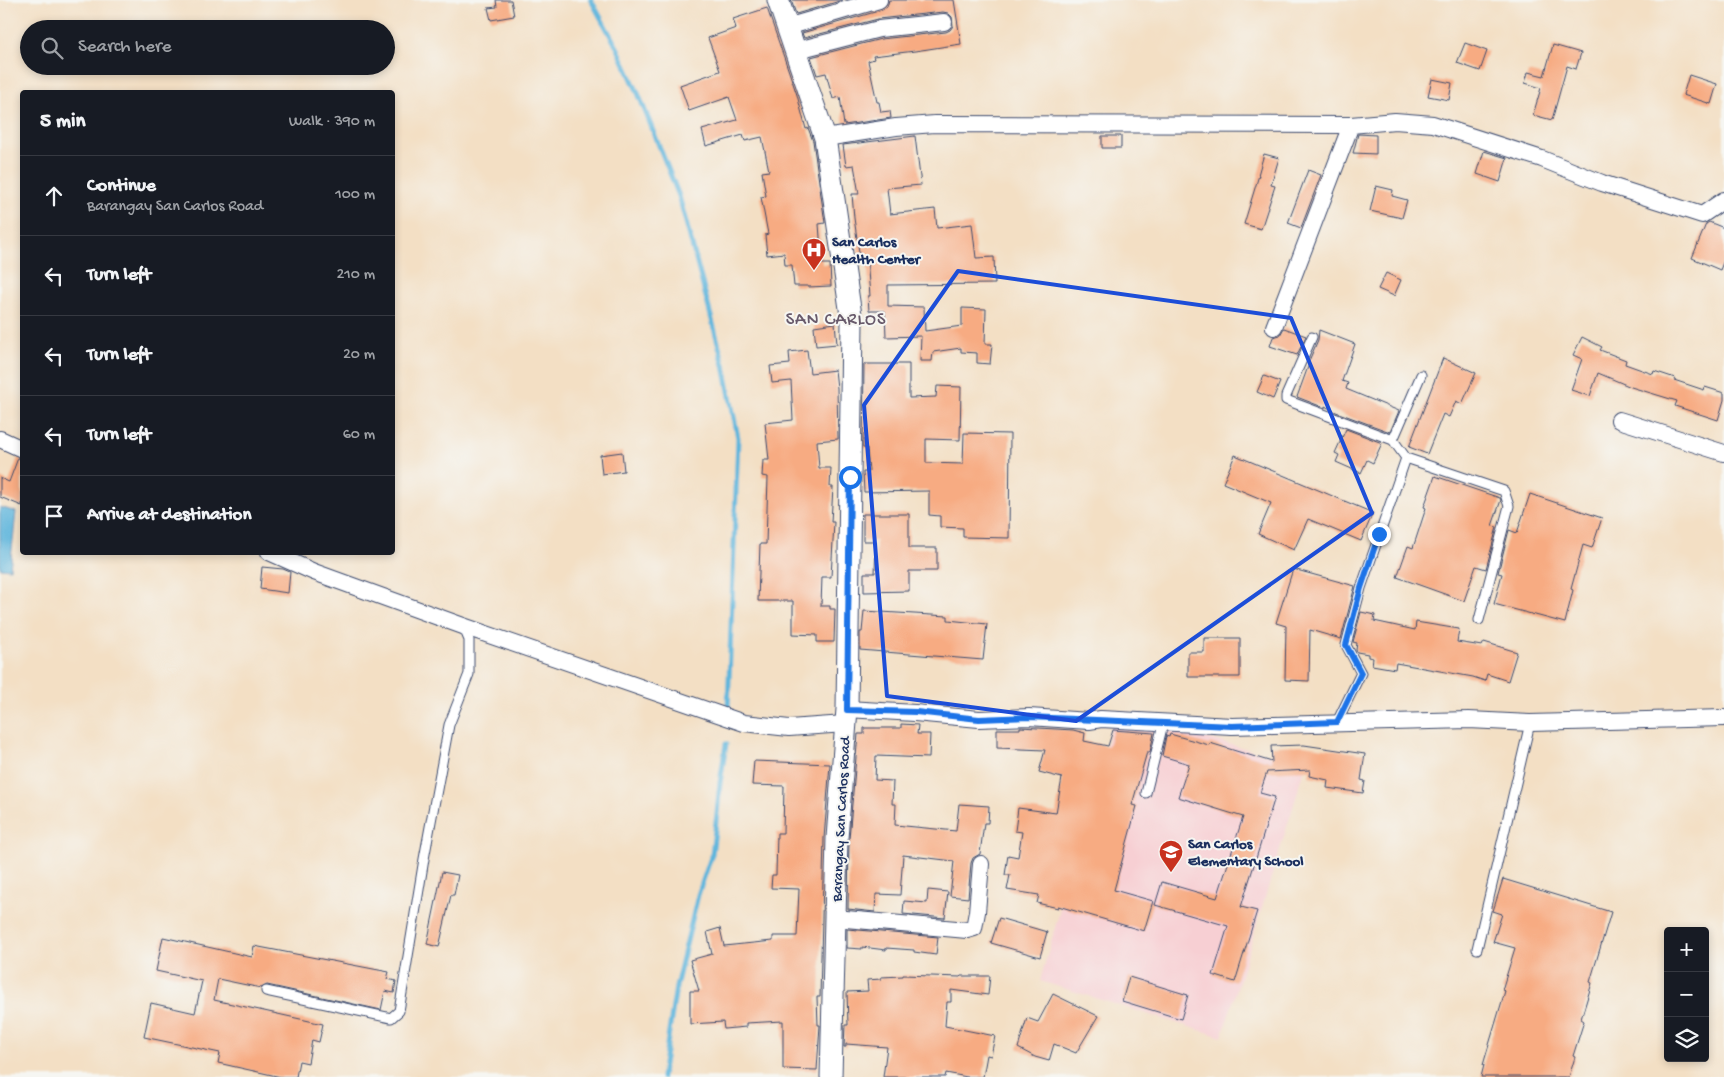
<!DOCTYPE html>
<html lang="en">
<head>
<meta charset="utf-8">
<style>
	body { margin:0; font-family:"Gochi Hand",sans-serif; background:#20242c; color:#f1f3f6 }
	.controls { position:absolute; right:15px; bottom:15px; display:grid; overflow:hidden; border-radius:5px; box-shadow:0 2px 8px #0003 }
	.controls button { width:45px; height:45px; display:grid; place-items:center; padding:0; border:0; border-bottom:1px solid #363941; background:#171b24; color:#f1f3f6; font:25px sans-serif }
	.stop { position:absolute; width:15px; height:15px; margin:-11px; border:4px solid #1a73e8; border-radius:50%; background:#fff }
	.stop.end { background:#1a73e8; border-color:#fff; box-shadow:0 1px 5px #0008 }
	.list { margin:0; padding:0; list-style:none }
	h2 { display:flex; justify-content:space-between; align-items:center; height:65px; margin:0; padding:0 20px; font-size:21px }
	h2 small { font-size:16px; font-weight:400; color:#9ea1a6 }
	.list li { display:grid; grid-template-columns:32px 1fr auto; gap:15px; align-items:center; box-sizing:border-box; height:80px; padding:0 20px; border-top:1px solid #363941 }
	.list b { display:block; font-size:19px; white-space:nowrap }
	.list p { margin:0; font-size:16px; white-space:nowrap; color:#9ea1a6 }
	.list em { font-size:16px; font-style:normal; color:#9ea1a6 }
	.icon { flex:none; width:28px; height:28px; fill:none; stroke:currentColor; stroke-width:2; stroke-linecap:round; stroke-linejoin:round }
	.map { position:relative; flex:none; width:1724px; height:1077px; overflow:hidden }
	.search { position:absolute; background:#171b24; box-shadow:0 2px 8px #0003; left:20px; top:20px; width:375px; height:55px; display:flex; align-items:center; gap:12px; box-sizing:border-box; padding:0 18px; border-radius:28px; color:#9ea1a6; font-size:19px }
	.panel { position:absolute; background:#171b24; box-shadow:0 2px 8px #0003; left:20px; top:90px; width:375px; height:465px; border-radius:5px }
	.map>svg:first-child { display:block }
	.built { fill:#f7cfd3 }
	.water { fill:#5fb5dc; stroke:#3d729d }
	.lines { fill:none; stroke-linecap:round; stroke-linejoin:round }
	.stream { stroke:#5fb5dc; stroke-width:5 }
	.building { fill:#f7ab82 }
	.service-casing { stroke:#3b496d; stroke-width:11 }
	.minor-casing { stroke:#3b496d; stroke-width:18 }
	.tertiary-casing { stroke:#3b496d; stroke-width:23 }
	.service { stroke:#fff; stroke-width:9 }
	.minor { stroke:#fff; stroke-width:16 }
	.tertiary { stroke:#fff; stroke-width:21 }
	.route { stroke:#1a73e8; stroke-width:6 }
	.marked { fill:none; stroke:#1d4ed8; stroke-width:4; stroke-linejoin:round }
	.labels { text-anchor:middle; stroke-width:4; stroke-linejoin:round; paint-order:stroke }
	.poi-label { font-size:15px; font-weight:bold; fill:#1b2f5e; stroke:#f6f6f2; text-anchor:start }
	.street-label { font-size:15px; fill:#1b2f5e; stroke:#f6f6f2 }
	.quarter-label { font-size:18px; letter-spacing:1px; fill:#685a6b; stroke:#f6f6f2 }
</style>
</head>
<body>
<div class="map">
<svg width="1724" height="1077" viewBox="0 0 1724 1077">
	<rect width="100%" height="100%" fill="#f6f6f2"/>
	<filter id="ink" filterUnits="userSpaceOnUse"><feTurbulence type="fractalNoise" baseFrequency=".02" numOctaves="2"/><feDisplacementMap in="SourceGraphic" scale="10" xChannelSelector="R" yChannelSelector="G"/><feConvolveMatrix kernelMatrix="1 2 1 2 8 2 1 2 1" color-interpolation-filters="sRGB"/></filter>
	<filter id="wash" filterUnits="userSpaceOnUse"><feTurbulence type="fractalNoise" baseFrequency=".0096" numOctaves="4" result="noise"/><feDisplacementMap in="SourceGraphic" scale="20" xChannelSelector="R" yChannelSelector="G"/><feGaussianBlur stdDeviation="1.12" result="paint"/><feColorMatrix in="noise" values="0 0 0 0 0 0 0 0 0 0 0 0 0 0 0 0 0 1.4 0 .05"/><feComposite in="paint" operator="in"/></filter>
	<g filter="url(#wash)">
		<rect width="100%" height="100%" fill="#f3dfc4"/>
		<path class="built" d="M 1115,713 L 1306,765 L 1222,1037 L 1040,981 Z"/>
		<path class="water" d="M 0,507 L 16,512 L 10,569 L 0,568 Z"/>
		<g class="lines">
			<path class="stream" d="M 591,0 L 618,49 L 638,93 L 679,196 L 724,365 L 738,438 L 728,708
				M 662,1077 L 676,987 L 698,895 L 712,854 L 717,814 L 720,783 L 726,744"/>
		</g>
		<g id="blocks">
			<path class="building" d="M 496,0 L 511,0 L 514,16 L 491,20 L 488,8 L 497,7 Z
				M 791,0 L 843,0 L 796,14 Z
				M 889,0 L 954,0 L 961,44 L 915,51 L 873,56 L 874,59 L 868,61 L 877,102 L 879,102 L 881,112 L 890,111 L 891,118 L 844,125 L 840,97 L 833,99 L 826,73 L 817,75 L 811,57 L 881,39 L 946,32 L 950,30 L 953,26 L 952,17 L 948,13 L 943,12 L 878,19 L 804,38 L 802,33 L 882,10 L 887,7 Z
				M 767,8 L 797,95 L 806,129 L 808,128 L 813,141 L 825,223 L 819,224 L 822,264 L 830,264 L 831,286 L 808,287 L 808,286 L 794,286 L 792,265 L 785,265 L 784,253 L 767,255 L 765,235 L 768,234 L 761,197 L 766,196 L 762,172 L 769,171 L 762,137 L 745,141 L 743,135 L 706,146 L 702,130 L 737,120 L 729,97 L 689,111 L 680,85 L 720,71 L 708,38 L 736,28 L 733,19 Z
				M 1465,43 L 1487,51 L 1480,71 L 1457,63 Z
				M 1553,45 L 1581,53 L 1576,69 L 1567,66 L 1552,120 L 1533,115 L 1541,88 L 1525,83 L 1528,72 L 1544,76 Z
				M 1689,75 L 1717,84 L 1711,104 L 1683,95 Z
				M 1432,79 L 1452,83 L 1449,100 L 1428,96 Z
				M 1358,134 L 1376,135 L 1376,154 L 1353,153 Z
				M 915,136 L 921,185 L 887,188 L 890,214 L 935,209 L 937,228 L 972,224 L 976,258 L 994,257 L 995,284 L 888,285 L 888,306 L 924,307 L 925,331 L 962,326 L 962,308 L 986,309 L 985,344 L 992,344 L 990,364 L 977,363 L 977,353 L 961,352 L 961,348 L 933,352 L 932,361 L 920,361 L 921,336 L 886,337 L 885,311 L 869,311 L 868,296 L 870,296 L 867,258 L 860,259 L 854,218 L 852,194 L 859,194 L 854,165 L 846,166 L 843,145 Z
				M 1102,136 L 1121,136 L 1121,148 L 1102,148 Z
				M 1484,151 L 1507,158 L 1500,182 L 1477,174 Z
				M 1264,154 L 1279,158 L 1271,185 L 1275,186 L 1261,229 L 1244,224 L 1259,175 L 1258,175 Z
				M 1308,170 L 1321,175 L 1301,228 L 1288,223 Z
				M 1376,186 L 1393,190 L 1392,196 L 1407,200 L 1402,218 L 1370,211 Z
				M 1709,222 L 1724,228 L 1724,260 L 1720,270 L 1692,258 L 1706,224 Z
				M 1386,273 L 1401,280 L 1394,296 L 1378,289 Z
				M 835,323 L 837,344 L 816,346 L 814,326 Z
				M 1284,328 L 1306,336 L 1297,355 L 1270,346 L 1273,337 L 1280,335 Z
				M 1319,330 L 1355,344 L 1342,381 L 1348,383 L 1346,389 L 1399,411 L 1390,432 L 1336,412 L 1325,406 L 1325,408 L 1297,397 L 1309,364 L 1308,363 L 1318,340 Z
				M 1582,337 L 1602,347 L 1600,350 L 1626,360 L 1625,364 L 1653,374 L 1654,371 L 1675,378 L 1674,380 L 1704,390 L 1705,387 L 1724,393 L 1724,400 L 1718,420 L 1675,406 L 1677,401 L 1631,387 L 1598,373 L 1590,396 L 1571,390 L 1582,359 L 1573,355 Z
				M 807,350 L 810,373 L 835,370 L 837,388 L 838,439 L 817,441 L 819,468 L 831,468 L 830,487 L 833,487 L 831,522 L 834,522 L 833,541 L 831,577 L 822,577 L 821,606 L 830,606 L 830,609 L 835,609 L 834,642 L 817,642 L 817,635 L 793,634 L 793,601 L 758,601 L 760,544 L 766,544 L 768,477 L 762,476 L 763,460 L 769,460 L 765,423 L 793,420 L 791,381 L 772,383 L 770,366 L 790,364 L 789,352 Z
				M 1443,358 L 1476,373 L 1462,404 L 1456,401 L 1449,417 L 1443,414 L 1427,454 L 1409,447 Z
				M 864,364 L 909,364 L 909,398 L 936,397 L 937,386 L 961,387 L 960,440 L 926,439 L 926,463 L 963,464 L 964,433 L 1010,434 L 1009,538 L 963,537 L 963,528 L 940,527 L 940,516 L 929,515 L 929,491 L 864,492 L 863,472 L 869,472 L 867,448 L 863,448 Z
				M 1264,376 L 1280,382 L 1273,399 L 1257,392 Z
				M 1346,429 L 1382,443 L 1373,463 L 1367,460 L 1361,473 L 1336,462 L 1339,455 L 1335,453 Z
				M 622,452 L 624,471 L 602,474 L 600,455 Z
				M 1235,455 L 1373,513 L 1361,541 L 1308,519 L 1294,550 L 1258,534 L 1271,503 L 1223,483 Z
				M 18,458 L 22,459 L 22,506 L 0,497 L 0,478 L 9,482 Z
				M 1435,476 L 1500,498 L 1501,500 L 1492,526 L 1497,527 L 1486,569 L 1476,566 L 1464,601 L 1397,577 L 1408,546 L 1413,548 L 1426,508 L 1424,507 Z
				M 1530,494 L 1602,518 L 1592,548 L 1583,545 L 1571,589 L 1573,590 L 1565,623 L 1494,604 L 1502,574 L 1498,573 L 1509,530 L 1517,533 Z
				M 863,514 L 909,514 L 909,548 L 937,548 L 937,571 L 909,571 L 909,591 L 864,592 L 864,573 L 875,573 L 876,541 L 863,541 Z
				M 262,567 L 283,569 L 290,572 L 288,593 L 260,589 Z
				M 1293,569 L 1355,586 L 1341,639 L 1310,630 L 1309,681 L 1285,680 L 1286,626 L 1276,623 Z
				M 864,611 L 948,616 L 948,620 L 987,624 L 983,660 L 860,650 L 860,632 L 862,632 Z
				M 1361,612 L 1375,615 L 1374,621 L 1415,630 L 1416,622 L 1459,629 L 1457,642 L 1482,646 L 1484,642 L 1517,652 L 1508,681 L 1487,674 L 1485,681 L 1473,677 L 1396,663 L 1395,669 L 1372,665 L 1373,658 L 1368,657 L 1368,654 L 1357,652 L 1356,650 L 1357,643 L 1353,642 Z
				M 1204,638 L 1240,638 L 1240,677 L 1188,677 L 1188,652 L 1204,652 Z
				M 901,724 L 918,725 L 917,734 L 930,734 L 929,758 L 876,756 L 875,780 L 893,781 L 892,804 L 896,804 L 895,825 L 956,831 L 959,804 L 989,806 L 988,823 L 984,823 L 980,854 L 973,858 L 971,863 L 968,898 L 950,896 L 954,861 L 903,855 L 900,895 L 876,894 L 875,912 L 848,909 L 849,839 L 858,734 L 864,734 L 864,728 L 901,728 Z
				M 1020,727 L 1073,730 L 1085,733 L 1084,741 L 1108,746 L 1113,730 L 1154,733 L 1150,752 L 1147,752 L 1132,805 L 1137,806 L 1114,890 L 1153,901 L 1144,931 L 1058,906 L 1058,908 L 1037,903 L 1039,895 L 1007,890 L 1010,875 L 1005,875 L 1008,855 L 1018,857 L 1022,832 L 1015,831 L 1018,808 L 1056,813 L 1062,778 L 1039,772 L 1045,750 L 997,748 L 997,729 L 1020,729 Z
				M 1170,734 L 1209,745 L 1210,743 L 1272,762 L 1271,746 L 1304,745 L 1365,754 L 1361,780 L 1365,781 L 1363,793 L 1327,788 L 1328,780 L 1309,776 L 1310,770 L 1267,772 L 1260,793 L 1275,797 L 1241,907 L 1257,911 L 1235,982 L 1213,975 L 1228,926 L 1155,905 L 1162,882 L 1217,898 L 1243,817 L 1178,797 L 1189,764 L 1162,756 L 1166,736 L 1169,737 Z
				M 754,761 L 830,764 L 824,838 L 820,997 L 817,997 L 818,1025 L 820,1025 L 817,1070 L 783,1069 L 783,1021 L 746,1023 L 746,1027 L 724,1029 L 723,1022 L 690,1024 L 690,991 L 699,991 L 690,960 L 712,954 L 707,932 L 720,928 L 724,946 L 773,941 L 773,936 L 797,936 L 799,889 L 771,888 L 772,875 L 776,875 L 777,833 L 783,833 L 784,786 L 752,785 Z
				M 442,872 L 458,875 L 454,895 L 451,895 L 439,947 L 427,944 Z
				M 1503,879 L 1611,912 L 1590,982 L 1592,983 L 1581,1019 L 1584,1021 L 1573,1056 L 1575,1057 L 1569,1077 L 1481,1077 L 1484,1065 L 1483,1065 L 1505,991 L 1502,990 L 1515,948 L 1493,942 L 1502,914 L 1493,911 Z
				M 928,890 L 948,892 L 945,918 L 903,914 L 904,901 L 927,903 Z
				M 999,918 L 1047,932 L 1040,957 L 991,943 Z
				M 847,929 L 938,937 L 936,955 L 914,952 L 914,950 L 886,948 L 886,950 L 862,947 L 862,949 L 847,948 Z
				M 163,937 L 252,957 L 254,946 L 389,972 L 387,979 L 396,981 L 394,993 L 385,991 L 381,1010 L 267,985 L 261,988 L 218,979 L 214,1000 L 323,1024 L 319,1042 L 312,1040 L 308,1063 L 299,1061 L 296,1077 L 281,1077 L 218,1063 L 220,1053 L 144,1037 L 151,1003 L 195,1013 L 202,981 L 156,971 Z
				M 903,975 L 960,977 L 961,976 L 990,976 L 988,995 L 951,990 L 951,1002 L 947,1002 L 945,1026 L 995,1036 L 991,1056 L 987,1055 L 983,1077 L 967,1077 L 946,1073 L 945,1077 L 883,1077 L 887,1047 L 846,1044 L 846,1047 L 844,1047 L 845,1025 L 848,1025 L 847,992 L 868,991 L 867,980 L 881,979 L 881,977 L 903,976 Z
				M 1129,977 L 1188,995 L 1181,1019 L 1122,1001 Z
				M 1053,994 L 1098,1016 L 1076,1053 L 1054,1044 L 1049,1061 L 1035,1057 L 1018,1048 L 1027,1018 L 1038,1022 Z"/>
		</g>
	</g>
	<g filter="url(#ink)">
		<use href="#blocks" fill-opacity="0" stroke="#3b496d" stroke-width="1"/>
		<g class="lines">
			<defs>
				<path id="service" d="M 1312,337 L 1286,396 L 1286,400 L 1393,440
					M 1406,458 L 1504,491 L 1509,506 L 1479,620
					M 1337,722 L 1361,673 L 1346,645 L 1361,588 L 1406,458 L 1393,440 L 1421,375
					M 1146,793 L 1163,724
					M 1477,949 L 1530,723
					M 266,991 L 391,1018 L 399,1011 L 424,859 L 449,725 L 469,674 L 469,640 L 463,626"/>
				<path id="minor" d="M 787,27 L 879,0
					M 794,51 L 879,29 L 944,22
					M 825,138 L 896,127 L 935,124 L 1351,125 L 1395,121 L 1433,124 L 1542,159 L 1602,183 L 1702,215 L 1724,200
					M 1274,327 L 1351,125
					M 1619,420 L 1724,453
					M 0,439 L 22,449
					M 269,552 L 314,572 L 463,626 L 744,723 L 789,728 L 845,724
					M 847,709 L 915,713 L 979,719 L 1029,717 L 1089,721 L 1101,719 L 1232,726 L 1469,720 L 1530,723 L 1724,718
					M 835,918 L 967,930 L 974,928 L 977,912 L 981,864"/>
				<path id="tertiary" d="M 778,0 L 825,138 L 852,322 L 847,709 L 837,838 L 831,1077"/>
			</defs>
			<use href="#service" class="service-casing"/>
			<use href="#minor" class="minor-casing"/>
			<use href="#tertiary" class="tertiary-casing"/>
			<use href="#service" class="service"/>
			<use href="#minor" class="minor"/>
			<use href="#tertiary" class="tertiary"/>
		</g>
	</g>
	<g class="lines" filter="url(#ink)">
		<path class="route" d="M 850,477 L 847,710 L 916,712 L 979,719 L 1029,717 L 1232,726 L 1337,722 L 1361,673 L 1346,645 L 1361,588 L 1379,534"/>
	</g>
	<path class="marked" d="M 958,271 L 1291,318 L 1372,513 L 1076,721 L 887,696 L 864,405 Z"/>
	<defs>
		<symbol id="hospital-pin" viewBox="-11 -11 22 30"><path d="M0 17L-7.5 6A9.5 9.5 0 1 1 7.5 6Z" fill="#c8321e" stroke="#f6f6f2"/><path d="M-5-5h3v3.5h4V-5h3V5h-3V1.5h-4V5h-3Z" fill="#fff"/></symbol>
		<symbol id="school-pin" viewBox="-11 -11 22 30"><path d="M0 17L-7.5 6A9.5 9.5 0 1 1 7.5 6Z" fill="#c8321e" stroke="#f6f6f2"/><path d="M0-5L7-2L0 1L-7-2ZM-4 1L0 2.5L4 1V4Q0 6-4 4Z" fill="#fff"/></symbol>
	</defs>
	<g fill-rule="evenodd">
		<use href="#hospital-pin" x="800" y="236" width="28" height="38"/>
		<use href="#school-pin" x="1157" y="838" width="28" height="38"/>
	</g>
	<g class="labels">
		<g class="poi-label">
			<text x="832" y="246">San Carlos<tspan x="832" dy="17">Health Center</tspan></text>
			<text x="1188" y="848">San Carlos<tspan x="1188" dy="17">Elementary School</tspan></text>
		</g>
		<g class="street-label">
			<text transform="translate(840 819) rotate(-87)" y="5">Barangay San Carlos Road</text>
		</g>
		<g class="quarter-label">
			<text x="836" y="324">SAN CARLOS</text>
		</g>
	</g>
</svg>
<div class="controls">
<button>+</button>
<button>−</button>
<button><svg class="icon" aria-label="layers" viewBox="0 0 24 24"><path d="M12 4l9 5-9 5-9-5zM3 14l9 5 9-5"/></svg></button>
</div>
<div class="stop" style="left:850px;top:477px"></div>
<div class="stop end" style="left:1379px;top:534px"></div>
<div class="search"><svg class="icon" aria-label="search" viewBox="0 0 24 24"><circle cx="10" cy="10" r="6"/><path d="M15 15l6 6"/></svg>Search here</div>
<section class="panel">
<h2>5 min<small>Walk · 390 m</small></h2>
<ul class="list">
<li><svg class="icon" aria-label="ahead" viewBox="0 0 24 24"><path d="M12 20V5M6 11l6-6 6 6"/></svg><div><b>Continue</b><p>Barangay San Carlos Road</p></div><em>100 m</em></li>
<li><svg class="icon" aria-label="left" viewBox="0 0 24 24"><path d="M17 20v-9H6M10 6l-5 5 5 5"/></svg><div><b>Turn left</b></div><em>210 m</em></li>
<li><svg class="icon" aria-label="left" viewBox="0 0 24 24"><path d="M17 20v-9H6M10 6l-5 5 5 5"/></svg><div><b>Turn left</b></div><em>20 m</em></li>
<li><svg class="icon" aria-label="left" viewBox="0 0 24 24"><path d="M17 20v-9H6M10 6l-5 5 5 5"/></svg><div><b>Turn left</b></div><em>60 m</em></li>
<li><svg class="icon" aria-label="arrive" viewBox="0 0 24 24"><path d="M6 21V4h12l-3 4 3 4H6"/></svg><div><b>Arrive at destination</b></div></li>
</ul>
</section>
</div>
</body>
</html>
